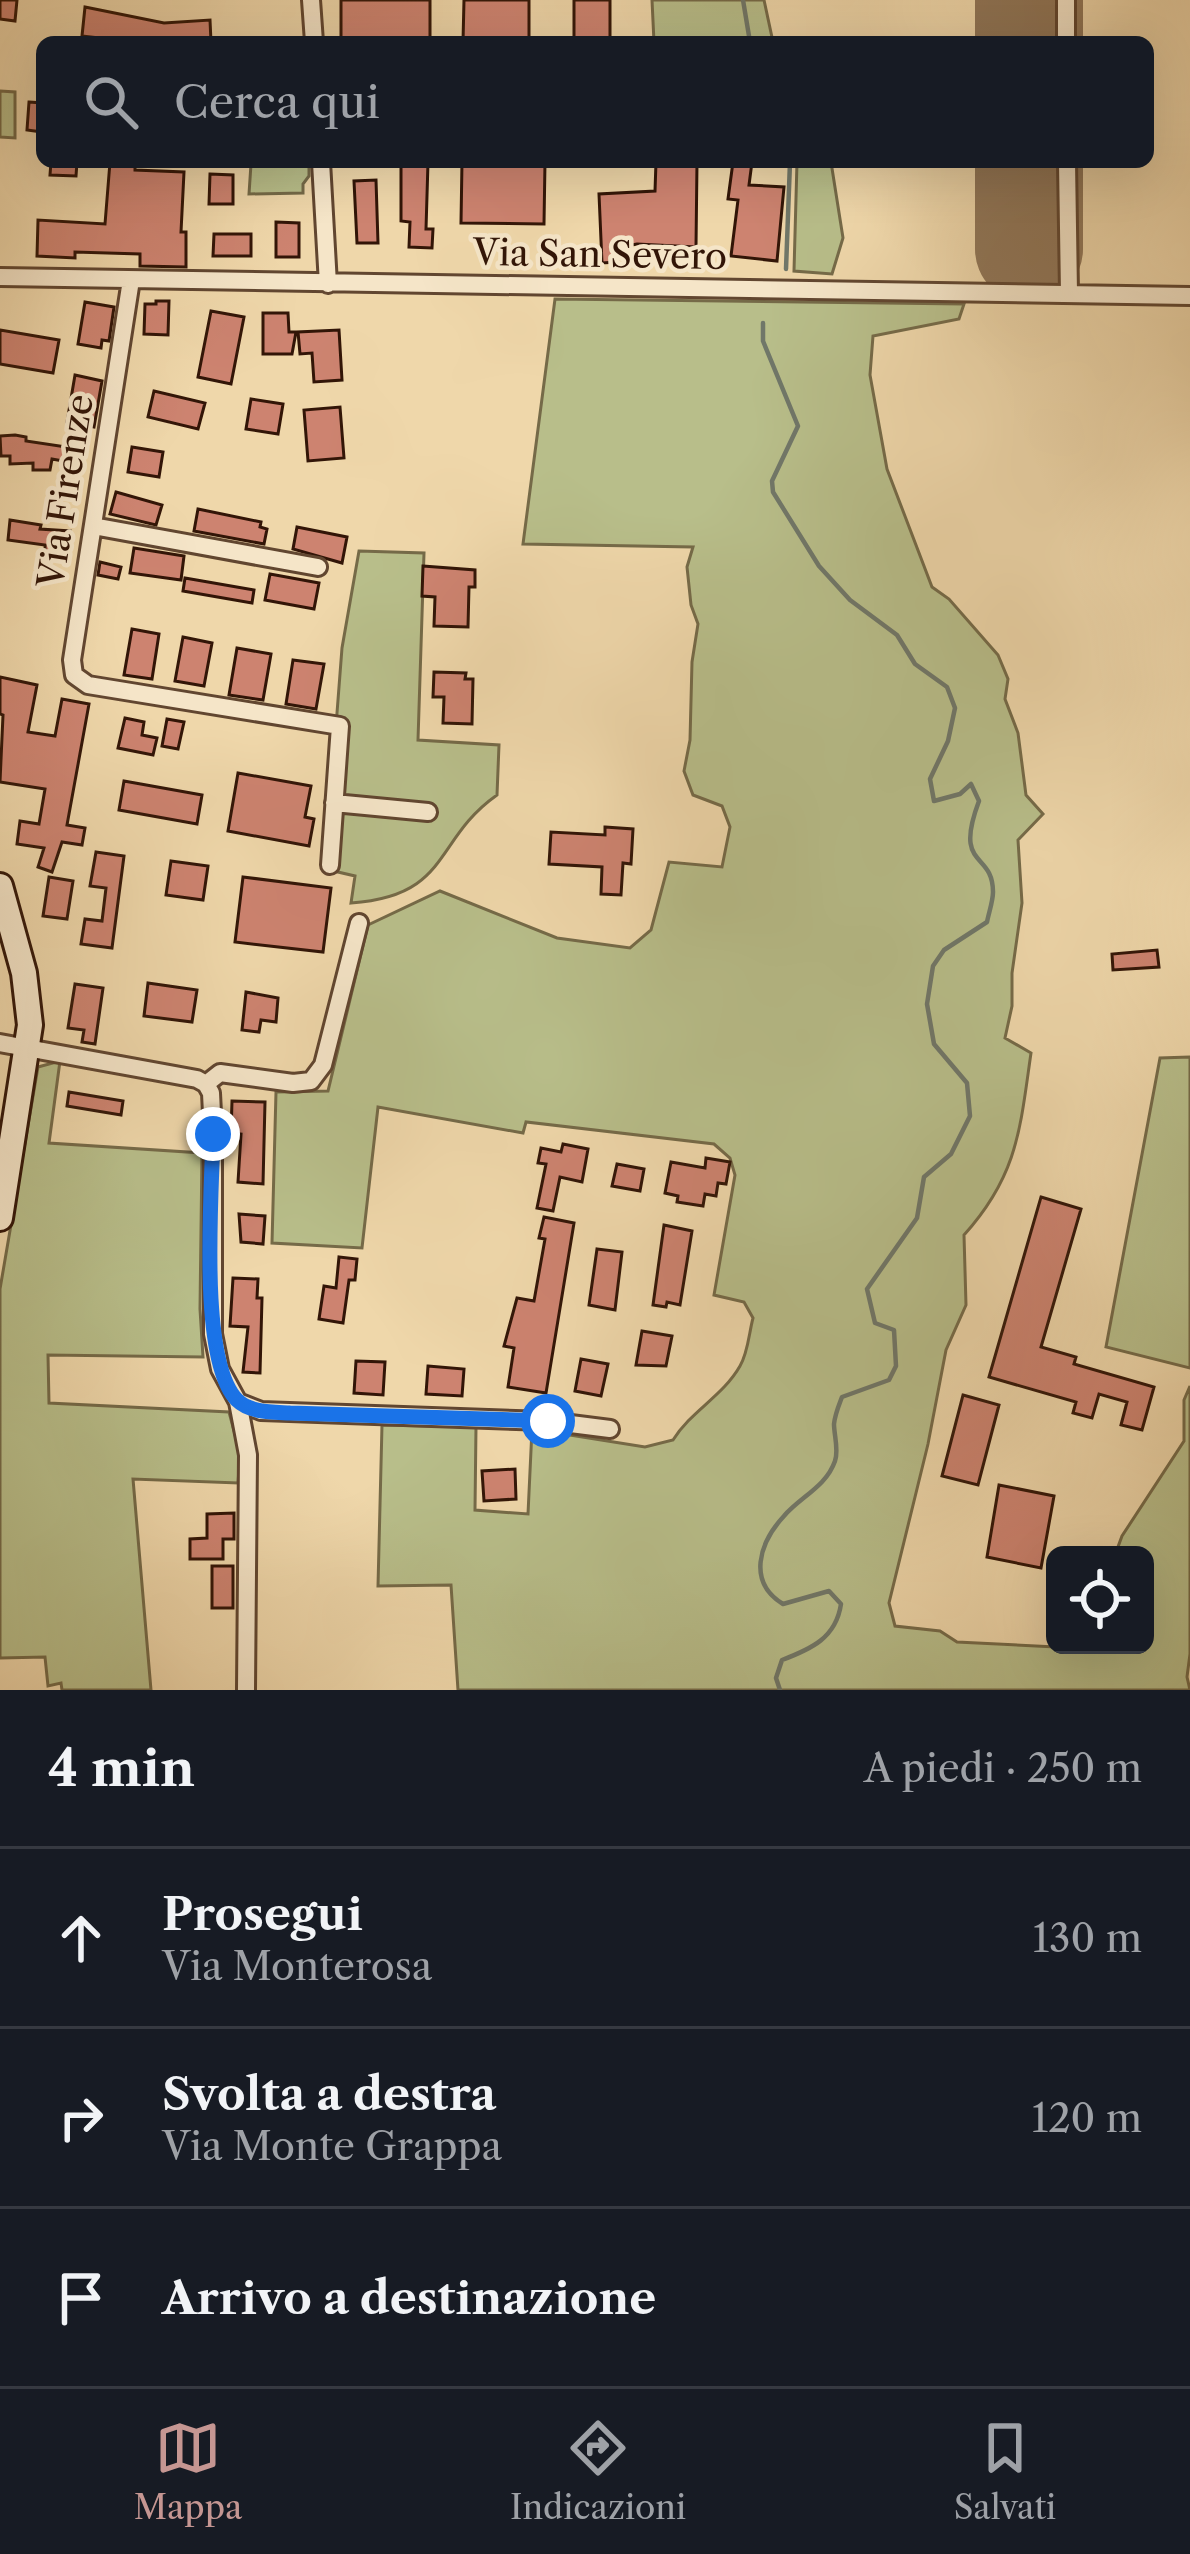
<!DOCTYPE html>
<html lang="it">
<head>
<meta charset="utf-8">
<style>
	body { margin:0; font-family:"Libre Caslon Text",serif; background:#242831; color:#f1f3f6 }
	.controls { position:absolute; right:36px; bottom:36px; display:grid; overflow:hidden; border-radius:18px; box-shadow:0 12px 48px #0002 }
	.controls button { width:108px; height:108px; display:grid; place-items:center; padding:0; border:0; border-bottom:3px solid #363941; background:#171b24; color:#f1f3f6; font:60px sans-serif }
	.stop { position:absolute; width:36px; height:36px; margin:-27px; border:9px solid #1a73e8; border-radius:50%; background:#fff }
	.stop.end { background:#1a73e8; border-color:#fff; box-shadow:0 3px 12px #0008 }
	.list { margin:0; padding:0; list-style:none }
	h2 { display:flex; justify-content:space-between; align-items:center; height:156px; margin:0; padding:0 48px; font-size:51px }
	h2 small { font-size:39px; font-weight:400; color:#9ea1a6 }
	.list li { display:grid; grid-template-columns:78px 1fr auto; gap:36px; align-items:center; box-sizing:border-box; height:180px; padding:0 48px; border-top:3px solid #363941 }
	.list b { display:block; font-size:45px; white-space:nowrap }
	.list p { margin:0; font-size:39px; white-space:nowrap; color:#9ea1a6 }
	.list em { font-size:39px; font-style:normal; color:#9ea1a6 }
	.icon { flex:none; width:66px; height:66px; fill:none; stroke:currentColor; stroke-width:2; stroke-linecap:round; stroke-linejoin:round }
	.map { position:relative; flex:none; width:1190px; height:1690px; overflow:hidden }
	.search { position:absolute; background:#171b24; box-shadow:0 12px 48px #0002; left:36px; right:36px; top:36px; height:132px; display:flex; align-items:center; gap:30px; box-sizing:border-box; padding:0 42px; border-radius:18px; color:#9ea1a6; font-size:45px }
	.sheet { height:696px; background:#171b24 }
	nav { display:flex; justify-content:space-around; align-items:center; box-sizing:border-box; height:168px; border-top:3px solid #363941; background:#171b24; font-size:33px; color:#9ea1a6 }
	nav a { display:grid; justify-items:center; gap:6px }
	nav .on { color:#c59692 }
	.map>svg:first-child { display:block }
	.green { fill:#b8be8a; stroke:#756a48; stroke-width:3 }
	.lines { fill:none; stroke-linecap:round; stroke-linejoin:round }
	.stream { stroke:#707769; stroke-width:4.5 }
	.runway { stroke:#907658; stroke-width:108 }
	.building { fill:#cd8370; stroke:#321507; stroke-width:3 }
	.street-casing { stroke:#614630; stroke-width:22 }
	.secondary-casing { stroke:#321507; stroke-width:30 }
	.street { stroke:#f5e5c8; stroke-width:16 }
	.secondary { stroke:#f5e5c8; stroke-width:24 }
	.route { stroke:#1a73e8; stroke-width:15 }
	.labels { text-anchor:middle; stroke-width:9; stroke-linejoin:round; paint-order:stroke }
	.street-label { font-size:36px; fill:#321507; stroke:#f5e5c8 }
</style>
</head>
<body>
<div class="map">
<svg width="1190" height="1690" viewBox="0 0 1190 1690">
	<rect width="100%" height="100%" fill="#efd7aa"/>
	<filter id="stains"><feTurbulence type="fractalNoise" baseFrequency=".00167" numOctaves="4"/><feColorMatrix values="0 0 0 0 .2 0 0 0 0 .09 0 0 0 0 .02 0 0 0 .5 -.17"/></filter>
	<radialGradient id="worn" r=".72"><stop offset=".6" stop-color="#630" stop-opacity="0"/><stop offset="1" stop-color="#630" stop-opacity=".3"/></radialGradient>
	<path class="green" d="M 652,0 L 764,0 L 773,42 L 654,42 Z
		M 0,91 L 15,92 L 15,138 L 0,137 Z
		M 234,162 L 309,162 L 309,176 L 303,184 L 303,193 L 249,194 L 251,164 Z
		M 797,162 L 831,162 L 843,238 L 832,274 L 794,271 Z
		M 555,299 L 964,304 L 959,319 L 873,336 L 870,375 L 887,469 L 932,587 L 949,599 L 998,655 L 1008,679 L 1005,699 L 1018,733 L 1026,795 L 1043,814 L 1018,840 L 1022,903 L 1012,973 L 1012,1006 L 1005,1038 L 1031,1053 C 1020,1129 1018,1175 964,1235 L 966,1305 L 946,1350 L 928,1444 L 889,1603 L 895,1626 L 940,1631 L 957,1642 L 1076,1648 L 1145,1645 L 1145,1555 L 1115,1555 L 1122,1536 L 1184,1441 L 1184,1400 L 1190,1386 L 1190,1654 L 1187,1677 L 1190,1690 L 458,1690 L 451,1585 L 378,1586 L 382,1425 L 476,1427 L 475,1510 L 528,1514 L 532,1429 L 645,1447 L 673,1440 C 691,1411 723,1396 740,1366 C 748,1353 749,1333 753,1318 L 744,1302 L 714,1295 L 735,1175 L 730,1158 L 714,1144 L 526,1122 L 523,1133 L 378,1107 L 362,1248 L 272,1243 L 276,1092 L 328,1091 L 368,925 L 440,891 L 557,938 L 630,948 L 651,930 L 669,862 L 722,867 L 730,827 L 722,806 L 693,795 L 684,771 L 690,740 L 692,662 L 698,624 L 691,605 L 687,567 L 693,547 L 523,544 Z
		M 359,551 L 424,553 L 418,740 L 499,745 L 497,795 C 433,840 451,896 351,903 L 355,876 L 325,869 L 342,648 Z
		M 1190,1057 L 1190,1368 L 1106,1347 L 1160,1058 Z
		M 60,1061 L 49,1143 L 202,1153 L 200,1309 L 203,1357 L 48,1355 L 49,1403 L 229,1412 L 240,1453 L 238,1483 L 133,1479 L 151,1690 L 62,1690 L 61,1683 L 48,1686 L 45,1657 L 0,1658 L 0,1289 L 38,1067 Z"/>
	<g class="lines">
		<path class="stream" d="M 743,0 L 750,42
			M 786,269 L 790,162
			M 763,323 L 763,341 L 798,426 L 772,481 L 773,492 L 819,566 L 850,600 L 897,635 L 915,664 L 947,687 L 955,708 L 948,741 L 930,779 L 934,801 L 960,794 L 971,784 L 979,801 C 953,870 993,850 993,892 C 993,901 989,912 987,922 L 944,950 L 933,966 L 927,1004 L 934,1044 L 967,1083 L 970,1116 L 951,1154 L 924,1177 L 917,1218 L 867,1289 L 875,1323 L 894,1330 L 896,1366 L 889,1380 L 842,1397 C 839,1405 835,1414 834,1424 C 834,1435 839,1450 835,1461 C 826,1487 800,1497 784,1516 C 759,1543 747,1582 783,1604 L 829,1591 L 841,1604 C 836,1638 811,1649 782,1660 L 776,1678 L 780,1690"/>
		<path class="runway" d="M 1029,0 L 1029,42
			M 1029,162 L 1029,249"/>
	</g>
	<path class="building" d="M 0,0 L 17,0 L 15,21 L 0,19 Z
		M 341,0 L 430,0 L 430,42 L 341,42 Z
		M 464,0 L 529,0 L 529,42 L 463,42 Z
		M 574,0 L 610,0 L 610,42 L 574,42 Z
		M 85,7 L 164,23 L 210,20 L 211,42 L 134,42 L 82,36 Z
		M 29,102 L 42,103 L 42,132 L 27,130 Z
		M 51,162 L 77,162 L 76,176 L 50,175 Z
		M 110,162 L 135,164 L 135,170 L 184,172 L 181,232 L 186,232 L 186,267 L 140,266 L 140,254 L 75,252 L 75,258 L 37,256 L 38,220 L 105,224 Z
		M 401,162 L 428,162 L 426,229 L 433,229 L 432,248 L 409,247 L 410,222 L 401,221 Z
		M 462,162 L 545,162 L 544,224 L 461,223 Z
		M 656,162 L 697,162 L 696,247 L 637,244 L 616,248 L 617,262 L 602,263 L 599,194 L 655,191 Z
		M 733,162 L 752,162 L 749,185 L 784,187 L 777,261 L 731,256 L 738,200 L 728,199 Z
		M 210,174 L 233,175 L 233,204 L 209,204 Z
		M 376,180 L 378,243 L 357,243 L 354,181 Z
		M 276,222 L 299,223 L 299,257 L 276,257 Z
		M 214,234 L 251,234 L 251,256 L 213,256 Z
		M 156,301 L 169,301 L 168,335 L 144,334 L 145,304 L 156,304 Z
		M 85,302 L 114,307 L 109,341 L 102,340 L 101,348 L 78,344 Z
		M 211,311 L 244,317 L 231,384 L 198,377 Z
		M 263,313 L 288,313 L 289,332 L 296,332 L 292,354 L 263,354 Z
		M 0,330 L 59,340 L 53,373 L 0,364 Z
		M 339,330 L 342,380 L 314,382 L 312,353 L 300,354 L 298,332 Z
		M 75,375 L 102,381 L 94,427 L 67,422 Z
		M 154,391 L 205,403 L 198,429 L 148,417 Z
		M 251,399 L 283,404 L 278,434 L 246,429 Z
		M 340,407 L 344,458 L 308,461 L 304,410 Z
		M 15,435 L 26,437 L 26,441 L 73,448 L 74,463 L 52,459 L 50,470 L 33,470 L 33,463 L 10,464 L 10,456 L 1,456 L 0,436 Z
		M 132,447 L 163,452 L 159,477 L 128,472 Z
		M 116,492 L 162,505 L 156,525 L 110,514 Z
		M 198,509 L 261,522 L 260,527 L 267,529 L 264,544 L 194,531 Z
		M 10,520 L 41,525 L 40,529 L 70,531 L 68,553 L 45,551 L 45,545 L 8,540 Z
		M 297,527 L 347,537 L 342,563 L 293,549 Z
		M 134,548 L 184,556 L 181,580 L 130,573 Z
		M 100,562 L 121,567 L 118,579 L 98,575 Z
		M 423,566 L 475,570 L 475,587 L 469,587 L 468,627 L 434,626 L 435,597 L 422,596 Z
		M 270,574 L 319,583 L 314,609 L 265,600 Z
		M 185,578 L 254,590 L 252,603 L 183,591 Z
		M 132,629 L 159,634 L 152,679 L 124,675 Z
		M 183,637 L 212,643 L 204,686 L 175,681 Z
		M 237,648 L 271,654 L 263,700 L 229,695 Z
		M 293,660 L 324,664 L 316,709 L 286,704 Z
		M 434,672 L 466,673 L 465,679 L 473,679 L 472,724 L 443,723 L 444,697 L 433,697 Z
		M 0,677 L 37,685 L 28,732 L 55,736 L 62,699 L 89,704 L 67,825 L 85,828 L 82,845 L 62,842 L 52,872 L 38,867 L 44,848 L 17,844 L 20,821 L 39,824 L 45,789 L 0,782 L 3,715 L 0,714 Z
		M 125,718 L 144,722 L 142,735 L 157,738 L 153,755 L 118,748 Z
		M 167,719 L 184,722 L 178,749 L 162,746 Z
		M 238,773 L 311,786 L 305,817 L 314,819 L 309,846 L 228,831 Z
		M 124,781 L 202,795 L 197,824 L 119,810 Z
		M 605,827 L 633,829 L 631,864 L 623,863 L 621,895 L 601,894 L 602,867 L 549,864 L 551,832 L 605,835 Z
		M 96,852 L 124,856 L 112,948 L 81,944 L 85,919 L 102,921 L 106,888 L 90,886 Z
		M 171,861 L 208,866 L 203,900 L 166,895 Z
		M 49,877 L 73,881 L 67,919 L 43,916 Z
		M 243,877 L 331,888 L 323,952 L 235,942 Z
		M 1157,950 L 1159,967 L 1113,970 L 1112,954 Z
		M 148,983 L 197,990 L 192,1022 L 144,1016 Z
		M 75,984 L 103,988 L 95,1044 L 82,1042 L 84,1030 L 68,1028 Z
		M 246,992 L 278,998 L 276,1022 L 261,1020 L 259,1032 L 242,1030 Z
		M 69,1092 L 123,1101 L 121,1115 L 67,1106 Z
		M 232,1101 L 265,1102 L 263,1184 L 238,1182 L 241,1134 L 231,1133 Z
		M 563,1144 L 588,1149 L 582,1182 L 560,1177 L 553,1211 L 537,1208 L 546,1164 L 538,1163 L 541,1148 L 561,1152 Z
		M 706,1158 L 730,1162 L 726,1184 L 718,1183 L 716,1196 L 705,1194 L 703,1206 L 677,1202 L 678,1196 L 665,1193 L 671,1162 L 705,1168 Z
		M 617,1164 L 644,1169 L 640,1191 L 612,1186 Z
		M 1041,1197 L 1081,1209 L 1041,1347 L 1076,1357 L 1074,1364 L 1154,1387 L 1142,1430 L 1121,1425 L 1127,1402 L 1099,1394 L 1092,1418 L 1073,1413 L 1076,1402 L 989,1377 Z
		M 239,1214 L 265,1216 L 263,1244 L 241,1242 Z
		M 544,1217 L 574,1223 L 546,1393 L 508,1387 L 514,1348 L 504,1346 L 517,1298 L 534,1301 L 545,1239 L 539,1238 Z
		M 664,1225 L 692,1231 L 680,1305 L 667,1302 L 666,1307 L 653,1305 Z
		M 597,1249 L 622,1252 L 615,1310 L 589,1305 Z
		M 339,1257 L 357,1259 L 355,1280 L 349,1280 L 343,1323 L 319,1319 L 324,1286 L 336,1288 Z
		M 233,1278 L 258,1279 L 257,1298 L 262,1298 L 260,1373 L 243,1372 L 248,1327 L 230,1326 Z
		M 642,1331 L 672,1336 L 666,1366 L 636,1365 Z
		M 581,1359 L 608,1364 L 601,1396 L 575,1391 Z
		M 356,1361 L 385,1362 L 383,1395 L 354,1393 Z
		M 428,1366 L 464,1369 L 462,1396 L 426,1394 Z
		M 963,1395 L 999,1405 L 978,1485 L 942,1476 Z
		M 515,1469 L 516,1499 L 484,1501 L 482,1471 Z
		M 999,1485 L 1054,1496 L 1041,1568 L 987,1557 Z
		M 234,1513 L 234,1539 L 223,1539 L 223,1559 L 190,1559 L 190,1539 L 207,1538 L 207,1514 Z
		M 212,1566 L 233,1566 L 233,1608 L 212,1608 Z"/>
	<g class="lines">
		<defs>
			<path id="street" d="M 311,0 L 314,42
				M 1066,0 L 1066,42
				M 321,162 L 328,284
				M 1067,162 L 1069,293
				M 0,277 L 1190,296
				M 131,280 L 72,660 L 74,675 L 88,685 L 340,726 L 330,865
				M 93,526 L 318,567
				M 334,803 L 428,812
				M 0,1043 L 197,1079 L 206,1084 L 220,1073 L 293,1083 L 311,1081 L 323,1065 L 359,923
				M 206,1084 L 211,1093 L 213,1134 L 213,1334 L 220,1369 L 238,1402 L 248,1455 L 246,1690
				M 238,1402 L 261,1411 L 547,1421 L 610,1429"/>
			<path id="secondary" d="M 0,886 L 24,973 L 30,1025 L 0,1218"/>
		</defs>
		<use href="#street" class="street-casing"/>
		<use href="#secondary" class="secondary-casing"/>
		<use href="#street" class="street"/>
		<use href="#secondary" class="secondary"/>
	</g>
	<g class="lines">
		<path class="route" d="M 213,1134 C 212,1192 198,1360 237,1400 C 250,1413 274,1412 290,1413 L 548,1421"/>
	</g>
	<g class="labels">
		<g class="street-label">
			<text transform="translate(600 254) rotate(1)" y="13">Via San Severo</text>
			<text transform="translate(65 491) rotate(-81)" y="13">Via Firenze</text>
		</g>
	</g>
	<rect width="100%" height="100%" filter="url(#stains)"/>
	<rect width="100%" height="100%" fill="url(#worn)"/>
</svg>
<div class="controls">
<button><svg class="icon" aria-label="locate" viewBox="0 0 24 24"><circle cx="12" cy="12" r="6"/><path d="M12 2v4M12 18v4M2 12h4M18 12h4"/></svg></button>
</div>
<div class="stop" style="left:548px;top:1421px"></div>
<div class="stop end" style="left:213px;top:1134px"></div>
<div class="search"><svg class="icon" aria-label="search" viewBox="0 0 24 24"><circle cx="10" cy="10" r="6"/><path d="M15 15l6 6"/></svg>Cerca qui</div>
</div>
<section class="sheet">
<h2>4 min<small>A piedi · 250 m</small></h2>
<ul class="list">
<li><svg class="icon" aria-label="ahead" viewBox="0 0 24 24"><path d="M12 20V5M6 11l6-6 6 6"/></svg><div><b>Prosegui</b><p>Via Monterosa</p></div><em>130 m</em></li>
<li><svg class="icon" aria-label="right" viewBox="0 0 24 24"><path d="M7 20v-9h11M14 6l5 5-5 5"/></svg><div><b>Svolta a destra</b><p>Via Monte Grappa</p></div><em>120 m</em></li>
<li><svg class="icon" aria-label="arrive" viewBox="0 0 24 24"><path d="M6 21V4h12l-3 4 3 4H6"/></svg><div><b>Arrivo a destinazione</b></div></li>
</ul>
</section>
<nav>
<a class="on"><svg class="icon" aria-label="map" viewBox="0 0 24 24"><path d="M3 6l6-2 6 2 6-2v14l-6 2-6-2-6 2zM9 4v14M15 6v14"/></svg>Mappa</a>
<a><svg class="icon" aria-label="directions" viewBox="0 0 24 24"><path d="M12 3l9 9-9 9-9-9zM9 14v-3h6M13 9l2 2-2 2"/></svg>Indicazioni</a>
<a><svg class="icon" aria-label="saved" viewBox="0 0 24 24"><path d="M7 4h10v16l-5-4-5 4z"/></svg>Salvati</a>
</nav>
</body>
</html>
